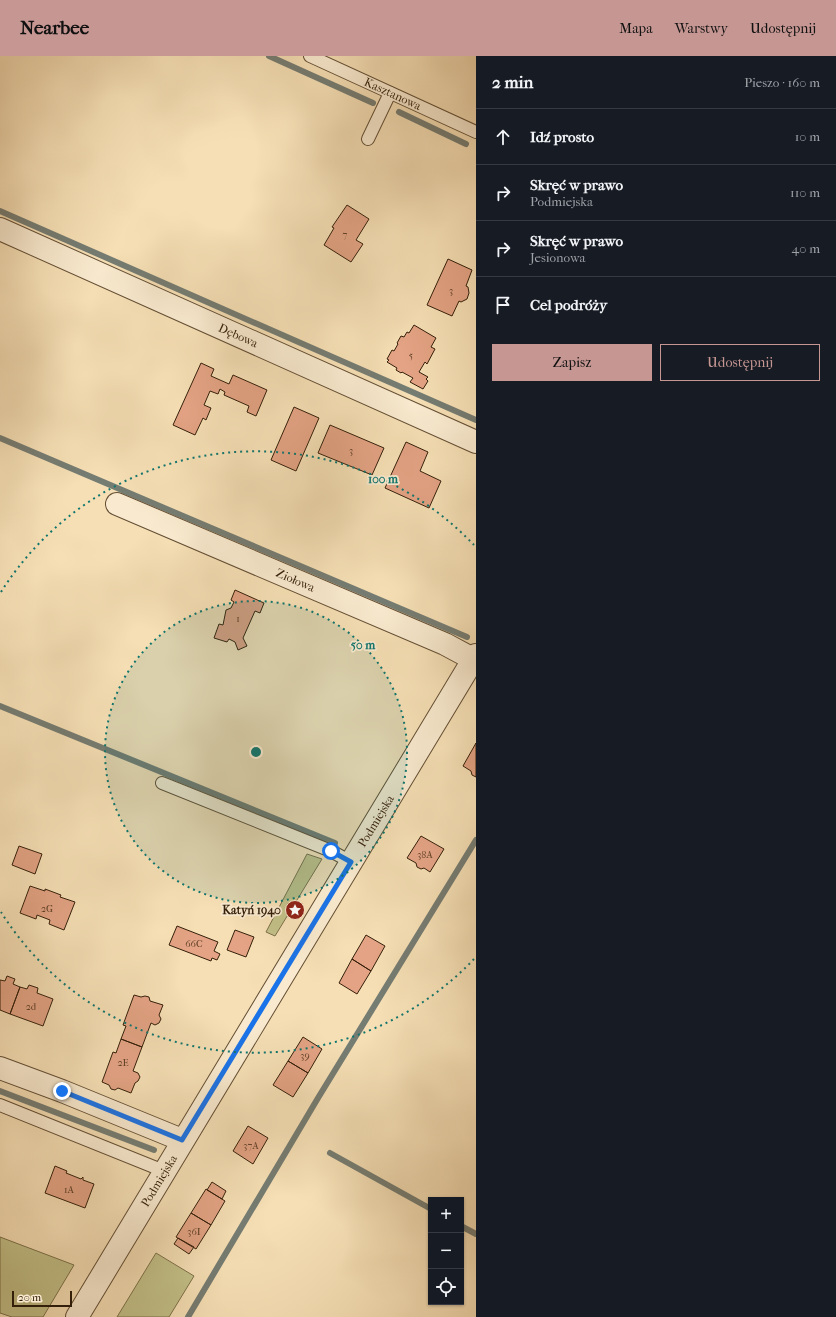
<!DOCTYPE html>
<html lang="pl">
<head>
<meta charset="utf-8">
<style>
	body { margin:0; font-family:"IM FELL French Canon",serif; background:#242831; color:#f1f3f6 }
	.controls { position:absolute; right:12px; bottom:12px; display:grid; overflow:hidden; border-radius:0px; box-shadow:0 1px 3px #0004 }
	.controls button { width:36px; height:36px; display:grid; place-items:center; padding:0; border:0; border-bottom:1px solid #363941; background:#171b24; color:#f1f3f6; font:20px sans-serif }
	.scale { position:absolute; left:12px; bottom:10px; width:60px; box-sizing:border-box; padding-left:4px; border:2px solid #341f0a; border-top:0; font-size:11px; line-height:14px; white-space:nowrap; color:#341f0a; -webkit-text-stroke:3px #f9eacf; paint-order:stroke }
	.stop { position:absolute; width:12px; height:12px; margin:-9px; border:3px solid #1a73e8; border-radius:50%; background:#fff }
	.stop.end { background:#1a73e8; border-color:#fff; box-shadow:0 1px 4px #0008 }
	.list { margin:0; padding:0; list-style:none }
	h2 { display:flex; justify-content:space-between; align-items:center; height:52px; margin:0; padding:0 16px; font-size:17px }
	h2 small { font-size:13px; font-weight:400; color:#9ea1a6 }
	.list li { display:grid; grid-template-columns:26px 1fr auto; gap:12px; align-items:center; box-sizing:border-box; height:56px; padding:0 16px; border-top:1px solid #363941 }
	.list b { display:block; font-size:15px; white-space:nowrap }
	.list p { margin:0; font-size:13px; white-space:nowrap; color:#9ea1a6 }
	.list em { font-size:13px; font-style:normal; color:#9ea1a6 }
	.actions { display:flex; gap:8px; padding:12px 16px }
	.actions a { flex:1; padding:9px 0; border:1px solid #c59692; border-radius:0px; text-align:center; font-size:14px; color:#c59692 }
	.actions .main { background:#c59692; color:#111 }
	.icon { flex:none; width:22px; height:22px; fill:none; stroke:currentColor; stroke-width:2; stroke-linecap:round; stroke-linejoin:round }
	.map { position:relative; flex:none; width:476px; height:1261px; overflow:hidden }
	header { display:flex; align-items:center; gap:24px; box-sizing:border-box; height:56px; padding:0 20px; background:#c59692; color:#111 }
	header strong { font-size:19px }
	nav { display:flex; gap:22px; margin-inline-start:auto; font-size:14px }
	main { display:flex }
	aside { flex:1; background:#171b24 }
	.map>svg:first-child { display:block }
	.green { fill:#c3c088; stroke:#7c7049 }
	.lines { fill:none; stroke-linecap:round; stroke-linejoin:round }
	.stream { stroke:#757c72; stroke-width:6 }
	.building { fill:#e3a384; stroke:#341f0a }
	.lane-casing { stroke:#644f35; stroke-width:14 }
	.street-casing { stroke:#644f35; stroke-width:24 }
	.lane { stroke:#f9eacf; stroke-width:12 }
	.street { stroke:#f9eacf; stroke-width:22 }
	.route { stroke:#1a73e8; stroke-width:5 }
	.ring { fill:none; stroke:#0f766e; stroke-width:2; stroke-dasharray:2 4 }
	.labels { text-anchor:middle; stroke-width:3.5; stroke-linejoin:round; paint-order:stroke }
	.number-label { font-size:10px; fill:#604028 }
	.street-label { font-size:12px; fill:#341f0a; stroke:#f9eacf }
	.poi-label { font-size:12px; font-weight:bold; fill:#341f0a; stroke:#f9eacf; text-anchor:end }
	.centre { fill:#0f766e; stroke:#f9eacf; stroke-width:2 }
	.ring-label { font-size:12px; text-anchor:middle; font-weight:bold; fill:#0f766e; stroke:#f9eacf; stroke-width:3.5; stroke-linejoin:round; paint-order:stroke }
</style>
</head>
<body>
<header>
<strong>Nearbee</strong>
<nav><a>Mapa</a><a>Warstwy</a><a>Udostępnij</a></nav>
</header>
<main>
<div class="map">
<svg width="476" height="1261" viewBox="0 0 476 1261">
	<rect width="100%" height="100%" fill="#f6dfb5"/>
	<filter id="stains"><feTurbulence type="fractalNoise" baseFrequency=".005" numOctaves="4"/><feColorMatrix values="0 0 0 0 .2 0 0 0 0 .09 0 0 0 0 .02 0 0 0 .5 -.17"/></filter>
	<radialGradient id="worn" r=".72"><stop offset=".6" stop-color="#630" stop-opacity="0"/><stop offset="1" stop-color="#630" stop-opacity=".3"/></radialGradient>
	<path class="green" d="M 307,798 L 322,803 L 275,880 L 266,876 Z
		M 0,1181 L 74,1209 L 43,1261 L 12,1261 L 0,1257 Z
		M 156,1197 L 194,1220 L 169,1261 L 117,1261 Z"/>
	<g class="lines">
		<path class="stream" d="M 269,0 L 373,47
			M 399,56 L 466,88
			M 0,155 L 476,364
			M 0,382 L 467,581
			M 0,650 L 335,787
			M 0,1035 L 154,1094
			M 330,1097 L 431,1153
			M 461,1170 L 476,1178
			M 188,1261 L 318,1042 L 476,784"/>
	</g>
	<path class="building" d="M 347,149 L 369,163 L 356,184 L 363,188 L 351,206 L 324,189 L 334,172 L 332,171 Z
		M 448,203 L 472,214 L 466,230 L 468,231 L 469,237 L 467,243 L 461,246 L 459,245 L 452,260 L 427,249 Z
		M 414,269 L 436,282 L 431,291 L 435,293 L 427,308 L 425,306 L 419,316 L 428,321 L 426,323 L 428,325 L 423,333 L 410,326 L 413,322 L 402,316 L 401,317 L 396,314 L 397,312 L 387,306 L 389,304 L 387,303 L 392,294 L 394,295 L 398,288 L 397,287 L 401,280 L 404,281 L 407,276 L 409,277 Z
		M 201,307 L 214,313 L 211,320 L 229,328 L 233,319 L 267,334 L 256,360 L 247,356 L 249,350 L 224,339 L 225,336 L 220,333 L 218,338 L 210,335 L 204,349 L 211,352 L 206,364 L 203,362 L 195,379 L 173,369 Z
		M 294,351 L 319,362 L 296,415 L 271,404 Z
		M 330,369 L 384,392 L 372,419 L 318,397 Z
		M 406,386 L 428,396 L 420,415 L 441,425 L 429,452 L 385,432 Z
		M 235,534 L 264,547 L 260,557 L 255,555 L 243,582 L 247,590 L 238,594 L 235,586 L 229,583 L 227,586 L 214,582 L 219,568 L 223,569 L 226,554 L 231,552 L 234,546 L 231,544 Z
		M 476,687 L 476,721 L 472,719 L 471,715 L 463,710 Z
		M 421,780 L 444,793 L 430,816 L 424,812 L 421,813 L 417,811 L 416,807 L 407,802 Z
		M 19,790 L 42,798 L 35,818 L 12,809 Z
		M 30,830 L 45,835 L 45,833 L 61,839 L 60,841 L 75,846 L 64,874 L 49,868 L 50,864 L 37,859 L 36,863 L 20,857 Z
		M 177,870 L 218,886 L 214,895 L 220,898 L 217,904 L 212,902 L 211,905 L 169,889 Z
		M 235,874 L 254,881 L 246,901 L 227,894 Z
		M 366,879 L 385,890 L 371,915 L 352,903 Z
		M 352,903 L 371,915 L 357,938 L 339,927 Z
		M 7,920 L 15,923 L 13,928 L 20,931 L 10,958 L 0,954 L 0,924 L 5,925 Z
		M 29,929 L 38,932 L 37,937 L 53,943 L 43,970 L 10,958 L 20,931 L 27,933 Z
		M 134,939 L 141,941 L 145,940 L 149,941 L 150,945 L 163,949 L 159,959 L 161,963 L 159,967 L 155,969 L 151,967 L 142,991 L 121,983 L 126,970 L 123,969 Z
		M 303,981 L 322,993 L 308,1017 L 288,1005 Z
		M 121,983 L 142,991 L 133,1015 L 138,1017 L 140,1021 L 138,1025 L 135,1027 L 131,1037 L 118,1032 L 115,1034 L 111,1033 L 109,1029 L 102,1026 L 113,996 L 116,997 Z
		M 288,1005 L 308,1017 L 293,1041 L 273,1029 Z
		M 248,1070 L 268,1082 L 253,1108 L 233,1095 Z
		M 55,1110 L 67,1115 L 66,1117 L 81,1123 L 83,1121 L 83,1124 L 94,1128 L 85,1152 L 45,1137 Z
		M 212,1126 L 226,1135 L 222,1143 L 207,1134 Z
		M 206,1133 L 225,1145 L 211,1169 L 191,1157 Z
		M 191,1157 L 211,1169 L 196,1193 L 176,1181 Z
		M 178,1182 L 194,1191 L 189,1198 L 174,1188 Z"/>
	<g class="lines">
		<defs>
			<g id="lane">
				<path id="s1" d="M 310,0 L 476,76"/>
				<path d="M 368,83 L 390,37"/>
				<path d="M 162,727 L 331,795 L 351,806"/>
				<path d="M 0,1049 L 164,1115"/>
			</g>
			<g id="street">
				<path id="s2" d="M 0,173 L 476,386"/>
				<path id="s3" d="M 117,448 L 445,588 L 473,603"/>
				<path d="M 0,1012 L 62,1035 L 182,1084"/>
				<path id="s4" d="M 77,1261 L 476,599"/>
			</g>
		</defs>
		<use href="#lane" class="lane-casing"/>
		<use href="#street" class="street-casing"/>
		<use href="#lane" class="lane"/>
		<use href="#street" class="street"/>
	</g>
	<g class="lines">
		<path class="route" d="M 62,1035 L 182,1084 L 351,806 L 331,795"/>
	</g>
	<circle cx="256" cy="696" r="151" fill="#0f766e" fill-opacity=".12"/>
	<g class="ring">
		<circle cx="256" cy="696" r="151"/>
		<path d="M474 903A301 301 0 0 1 1 856M1 536A301 301 0 0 1 474 489"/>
	</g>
	<defs>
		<symbol id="sight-disc" viewBox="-11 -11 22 22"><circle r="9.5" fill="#8f2418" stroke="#f9eacf"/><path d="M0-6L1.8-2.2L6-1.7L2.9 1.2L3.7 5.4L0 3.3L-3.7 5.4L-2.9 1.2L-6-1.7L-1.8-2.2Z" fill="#fff"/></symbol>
	</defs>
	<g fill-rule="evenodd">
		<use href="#sight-disc" x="284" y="843" width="22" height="22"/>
	</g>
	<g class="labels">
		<g class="number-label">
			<text x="345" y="182">7</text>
			<text x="451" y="238">3</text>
			<text x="411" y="303">5</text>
			<text x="351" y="398">3</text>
			<text x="238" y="566">1</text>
			<text x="425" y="802">38A</text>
			<text x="47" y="856">2G</text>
			<text x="194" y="891">66C</text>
			<text x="31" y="954">2d</text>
			<text x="305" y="1003">39</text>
			<text x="123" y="1010">2E</text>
			<text x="251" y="1093">37A</text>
			<text x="69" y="1137">1A</text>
			<text x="194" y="1179">36I</text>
		</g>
		<g class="street-label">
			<text dy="4" stroke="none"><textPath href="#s1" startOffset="91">Kasztanowa</textPath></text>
			<text dy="4" stroke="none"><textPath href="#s2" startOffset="261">Dębowa</textPath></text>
			<text dy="4" stroke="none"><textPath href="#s3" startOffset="194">Ziołowa</textPath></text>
			<text dy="4" stroke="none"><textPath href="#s4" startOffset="579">Podmiejska</textPath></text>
			<text dy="4" stroke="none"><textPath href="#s4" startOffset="159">Podmiejska</textPath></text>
		</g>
		<g class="poi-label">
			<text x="281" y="858">Katyń 1940</text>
		</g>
	</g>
	<circle cx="256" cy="696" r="6" class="centre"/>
	<g class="ring-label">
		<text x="383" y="427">100 m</text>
		<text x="363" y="593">50 m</text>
	</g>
	<rect width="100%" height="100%" filter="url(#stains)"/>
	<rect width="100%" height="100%" fill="url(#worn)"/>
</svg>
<div class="controls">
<button>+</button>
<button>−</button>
<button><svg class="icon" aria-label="locate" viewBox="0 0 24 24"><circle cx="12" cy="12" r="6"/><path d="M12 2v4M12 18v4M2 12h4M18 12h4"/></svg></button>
</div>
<div class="scale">20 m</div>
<div class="stop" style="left:331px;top:795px"></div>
<div class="stop end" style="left:62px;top:1035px"></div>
</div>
<aside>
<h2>2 min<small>Pieszo · 160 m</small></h2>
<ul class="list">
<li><svg class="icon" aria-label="ahead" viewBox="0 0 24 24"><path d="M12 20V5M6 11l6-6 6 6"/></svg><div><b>Idź prosto</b></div><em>10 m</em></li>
<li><svg class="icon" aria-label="right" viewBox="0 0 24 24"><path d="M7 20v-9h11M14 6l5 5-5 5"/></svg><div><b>Skręć w prawo</b><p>Podmiejska</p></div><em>110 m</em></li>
<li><svg class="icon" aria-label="right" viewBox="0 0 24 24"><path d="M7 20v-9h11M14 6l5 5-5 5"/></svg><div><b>Skręć w prawo</b><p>Jesionowa</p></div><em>40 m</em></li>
<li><svg class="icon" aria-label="arrive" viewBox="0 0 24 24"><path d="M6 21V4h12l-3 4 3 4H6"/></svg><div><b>Cel podróży</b></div></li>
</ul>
<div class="actions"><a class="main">Zapisz</a><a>Udostępnij</a></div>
</aside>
</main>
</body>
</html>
